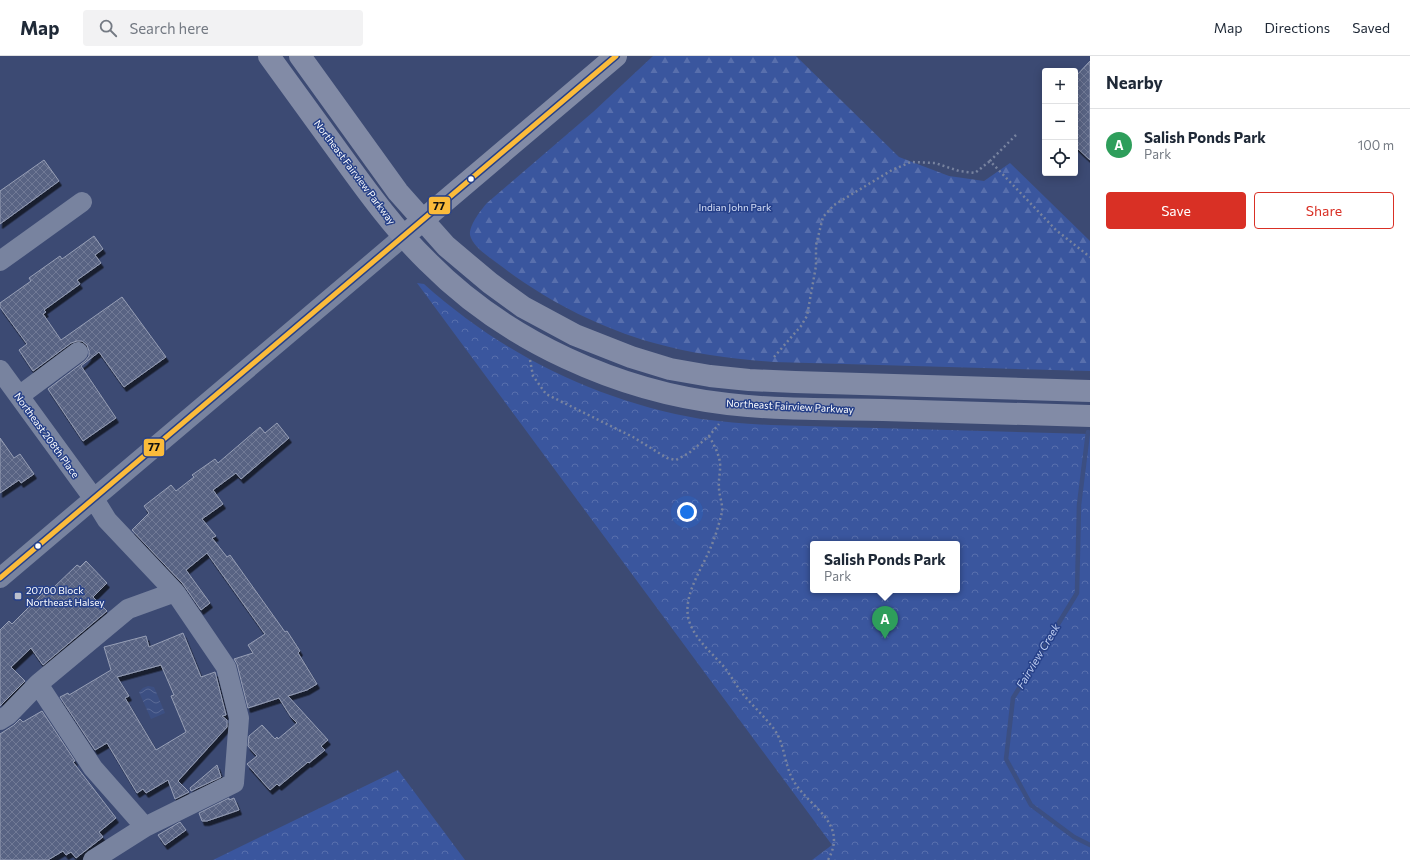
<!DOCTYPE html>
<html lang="en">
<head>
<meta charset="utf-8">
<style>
	body { margin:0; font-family:Commissioner,sans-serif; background:#f2f2f3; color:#1f2937 }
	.controls { position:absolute; right:12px; top:12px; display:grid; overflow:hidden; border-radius:4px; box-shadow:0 2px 10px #0003 }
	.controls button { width:36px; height:36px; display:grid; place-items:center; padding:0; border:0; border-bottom:1px solid #e0e1e3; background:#fff; color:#1f2937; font:20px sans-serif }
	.you { position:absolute; left:687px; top:456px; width:14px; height:14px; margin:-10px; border:3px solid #fff; border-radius:50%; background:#1a73e8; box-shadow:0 0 0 6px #1a73e833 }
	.badge { display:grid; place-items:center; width:26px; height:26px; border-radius:50%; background:#d93025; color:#fff; font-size:13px; font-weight:700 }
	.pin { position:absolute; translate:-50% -33px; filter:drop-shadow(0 1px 2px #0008) }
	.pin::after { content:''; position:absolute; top:21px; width:14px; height:12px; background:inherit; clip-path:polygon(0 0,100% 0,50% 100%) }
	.popup { position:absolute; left:810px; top:485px; width:150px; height:52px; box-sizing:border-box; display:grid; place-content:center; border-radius:4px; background:#fff; filter:drop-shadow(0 1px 3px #0005); font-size:13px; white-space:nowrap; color:#747a83 }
	.popup b { font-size:15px; color:#1f2937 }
	.popup::after { content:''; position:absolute; left:50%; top:100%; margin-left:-8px; border:8px solid transparent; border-top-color:#fff }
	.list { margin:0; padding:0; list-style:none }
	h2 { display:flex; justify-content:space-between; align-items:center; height:52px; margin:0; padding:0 16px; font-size:17px }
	h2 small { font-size:13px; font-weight:400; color:#747a83 }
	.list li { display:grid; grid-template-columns:26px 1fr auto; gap:12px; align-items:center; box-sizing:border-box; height:72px; padding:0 16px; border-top:1px solid #e0e1e3 }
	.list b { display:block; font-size:15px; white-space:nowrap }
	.list p { margin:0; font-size:13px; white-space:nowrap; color:#747a83 }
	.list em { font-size:13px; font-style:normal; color:#747a83 }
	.actions { display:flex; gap:8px; padding:12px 16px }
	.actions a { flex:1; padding:9px 0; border:1px solid #d93025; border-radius:4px; text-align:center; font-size:14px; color:#d93025 }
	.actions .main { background:#d93025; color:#fff }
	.icon { flex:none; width:22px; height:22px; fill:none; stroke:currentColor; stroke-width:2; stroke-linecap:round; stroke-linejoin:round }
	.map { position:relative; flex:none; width:1090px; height:804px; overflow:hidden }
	header { display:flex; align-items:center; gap:24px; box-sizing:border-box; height:56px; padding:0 20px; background:#fff; border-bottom:1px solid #e0e1e3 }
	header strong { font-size:19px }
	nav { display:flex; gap:22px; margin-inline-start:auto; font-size:14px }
	.search { width:280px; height:36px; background:#f2f2f3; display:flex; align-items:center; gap:10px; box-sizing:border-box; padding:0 14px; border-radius:4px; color:#747a83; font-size:15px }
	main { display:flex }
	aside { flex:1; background:#fff }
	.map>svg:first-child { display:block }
	.forest { fill:url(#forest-firs) }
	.park { fill:url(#park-crowns); fill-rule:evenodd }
	.water { fill:url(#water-waves) }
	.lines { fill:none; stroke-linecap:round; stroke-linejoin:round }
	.stream { stroke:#3c4f82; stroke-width:4.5 }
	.building { fill:url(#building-cross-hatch); stroke:#979fb6; fill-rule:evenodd; filter:url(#shadow) }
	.path { stroke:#78839f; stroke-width:2.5; stroke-dasharray:2 3; stroke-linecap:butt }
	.minor { stroke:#78839f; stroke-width:20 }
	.major { stroke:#828ba6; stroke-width:22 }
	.bus-1-casing { stroke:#264089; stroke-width:8 }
	.bus-1 { stroke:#fbbb3a; stroke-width:5 }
	.bus-dot { fill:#fff; stroke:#264089; stroke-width:1.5 }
	.poi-dot { fill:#bbc0ce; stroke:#264089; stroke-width:1.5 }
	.labels { text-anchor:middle; stroke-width:3; stroke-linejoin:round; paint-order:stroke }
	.street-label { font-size:10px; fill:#fff; stroke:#264089 }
	.park-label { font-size:10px; fill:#d7e0f7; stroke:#264089 }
	.poi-label { font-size:10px; fill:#fff; stroke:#264089; text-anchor:start }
	.water-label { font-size:11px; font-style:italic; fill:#becdf0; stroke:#264089 }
	.line-badge { stroke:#264089; stroke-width:1.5 }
	.pale-badge-label { font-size:11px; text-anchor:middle; font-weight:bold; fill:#111 }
</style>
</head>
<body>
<header>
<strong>Map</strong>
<div class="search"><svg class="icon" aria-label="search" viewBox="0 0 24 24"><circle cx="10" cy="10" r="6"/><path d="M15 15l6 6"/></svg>Search here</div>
<nav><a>Map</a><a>Directions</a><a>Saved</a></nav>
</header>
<main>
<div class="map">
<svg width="1090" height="804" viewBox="0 0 1090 804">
	<defs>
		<pattern id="forest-firs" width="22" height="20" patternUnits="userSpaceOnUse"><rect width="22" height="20" fill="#3a569e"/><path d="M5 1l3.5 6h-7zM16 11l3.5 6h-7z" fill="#586fad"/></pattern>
		<pattern id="park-crowns" width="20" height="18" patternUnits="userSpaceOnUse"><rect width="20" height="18" fill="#3a569e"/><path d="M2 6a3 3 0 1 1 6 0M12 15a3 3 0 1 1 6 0" fill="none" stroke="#586fad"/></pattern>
		<pattern id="water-waves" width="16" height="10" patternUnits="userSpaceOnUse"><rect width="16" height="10" fill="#3c4f82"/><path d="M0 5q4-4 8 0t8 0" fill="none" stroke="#596995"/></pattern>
		<pattern id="building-cross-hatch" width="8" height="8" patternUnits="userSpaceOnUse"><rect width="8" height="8" fill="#586383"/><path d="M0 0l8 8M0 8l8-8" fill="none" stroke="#717a96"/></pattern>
		<filter id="shadow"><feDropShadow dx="2.5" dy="4.5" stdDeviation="0" flood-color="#0009"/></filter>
	</defs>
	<rect width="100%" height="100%" fill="#3c4a73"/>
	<path class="forest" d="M 653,0 L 796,0 L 899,101 L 949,120 L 984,125 L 1010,107 L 1090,185 L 1090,315 L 774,306 C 733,303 693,298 654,287 C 597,271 544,243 497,207 C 488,200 473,191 470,179 C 469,169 481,154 487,147 L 593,56 Z"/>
	<path class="park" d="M 417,227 L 424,228 C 502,298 597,345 701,363 C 724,366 748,368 771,369 L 1090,378 L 1090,804 L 812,804 L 832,789 ZM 813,488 L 957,488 L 957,534 L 813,534 Z
		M 398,714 L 465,804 L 213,804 Z"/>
	<path class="water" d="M 148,630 L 154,631 L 165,657 L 151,663 L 139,636 L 143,632 Z"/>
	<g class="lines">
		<path class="stream" d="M 1088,376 L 1079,449 L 1077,537 L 1013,642 L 1006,703 L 1031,749 L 1074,781 L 1090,789"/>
	</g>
	<path class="building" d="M 1090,5 L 1090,104 L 1075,90 L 1075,21 Z
		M 44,104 L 59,125 L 0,168 L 0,135 Z
		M 94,180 L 103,193 L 95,199 L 101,207 L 77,224 L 80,228 L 44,254 L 46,256 L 43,258 L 61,284 L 122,241 L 166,301 L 124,331 L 99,296 L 81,310 L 116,362 L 83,385 L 48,333 L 85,305 L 89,300 L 89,295 L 87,289 L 82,285 L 77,285 L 71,287 L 33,315 L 19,294 L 27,288 L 0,251 L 0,247 L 31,225 L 29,222 L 60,200 L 62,203 Z
		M 277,367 L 289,382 L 241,423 L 236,417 L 213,434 L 223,448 L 202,463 L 216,480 L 212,482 L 227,501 L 230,499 L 285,576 L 287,575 L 300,595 L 298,597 L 317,628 L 307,634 L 288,640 L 328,684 L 321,690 L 325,694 L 309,707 L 308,706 L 279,730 L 277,728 L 270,734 L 247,708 L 257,700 L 248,690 L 249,680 L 262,669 L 275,683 L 277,681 L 278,683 L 297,667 L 291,661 L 279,642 L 248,652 L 237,608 L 234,603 L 253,597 L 248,589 L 265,578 L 207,497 L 186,514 L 210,547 L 201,554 L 183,528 L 132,474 L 149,457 L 144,450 L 171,429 L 176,435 L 194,421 L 192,419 L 215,403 L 218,407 L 260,371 L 265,377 Z
		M 0,382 L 14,402 L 20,398 L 34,418 L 21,427 L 19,424 L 0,437 Z
		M 86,505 L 107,527 L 93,541 L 107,555 L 43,609 L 31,592 L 11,611 L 25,625 L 0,650 L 0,574 L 9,565 L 12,568 L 49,531 L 51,534 L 77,509 L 80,511 Z
		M 183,577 L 201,621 L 215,616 L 226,659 L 222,660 L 227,664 L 227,671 L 178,725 L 189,736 L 175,743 L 168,724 L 146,737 L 143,733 L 137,737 L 107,687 L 95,694 L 60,641 L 68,637 L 69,639 L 111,614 L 104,591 L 146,580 L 149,591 ZM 161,609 L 174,639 L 171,640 L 186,676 L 156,694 L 125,642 L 129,640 L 117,621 Z
		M 42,655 L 75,705 L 73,706 L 116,762 L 99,776 L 103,781 L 76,802 L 71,796 L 66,799 L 63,795 L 48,804 L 0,804 L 0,678 L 14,669 L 20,663 L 23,666 Z
		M 217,709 L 221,721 L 191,735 L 190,732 Z
		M 229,742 L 229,744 L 234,742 L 239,754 L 207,765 L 202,765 L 199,757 Z
		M 180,766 L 186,774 L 165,789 L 158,779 Z"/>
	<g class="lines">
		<path class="path" d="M 1016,79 L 990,105 L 1056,174 L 1090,201
			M 774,301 L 801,270 L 807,260 L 816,210 L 816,189 L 823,161 L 834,149 L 892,114 L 911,106 L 935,107 L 959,115 L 975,117 L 990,105
			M 530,304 L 533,320 L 546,338 L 633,381 L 667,402 L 676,404 L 689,397 L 709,380 L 719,368
			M 709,380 C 713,387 717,394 719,402 C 722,411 718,422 719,432 C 719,439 723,448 722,456 C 719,468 715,482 710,493 C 700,517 678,546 692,572 C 700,588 714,599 725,612 C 731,620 736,629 742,637 C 752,649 764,660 774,673 C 785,688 784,708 793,724 C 809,752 849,766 828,804"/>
		<path class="minor" d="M 0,205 L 82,146
			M 0,314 L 94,443 L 107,464 L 175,536 L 128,553 L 38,628 L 93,712 L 145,771 L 93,804
			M 19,340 L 78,296
			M 0,522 L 404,180
			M 0,664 L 8,659 L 38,628
			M 145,771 L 234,727 L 239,662 L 226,611 L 175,536"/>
		<path class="major" d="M 269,0 C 294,34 318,68 343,102 C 369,138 396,175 428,206 C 506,285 619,336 728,348 C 779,354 831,353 883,354 C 952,356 1021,358 1090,360
			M 300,0 L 398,136 L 446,190 L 490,227 L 523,251 L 575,279 L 631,301 L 670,313 L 710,320 L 749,324 L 795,326 L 1090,335
			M 411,174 L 616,0"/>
		<defs>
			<path id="bus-1" d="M 0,522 L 616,0"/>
		</defs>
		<use href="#bus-1" class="bus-1-casing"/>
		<use href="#bus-1" class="bus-1"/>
	</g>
	<g class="bus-dot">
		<circle cx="471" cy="123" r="3.5"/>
		<circle cx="38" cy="490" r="3.5"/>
	</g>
	<rect class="poi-dot" x="14" y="536" width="8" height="8" rx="2"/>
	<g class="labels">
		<g class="street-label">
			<text transform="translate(355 116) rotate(53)" y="4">Northeast Fairview Parkway</text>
			<text transform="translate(790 350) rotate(3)" y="4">Northeast Fairview Parkway</text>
			<text transform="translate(47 379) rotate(54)" y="4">Northeast 208th Place</text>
		</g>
		<g class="park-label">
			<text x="735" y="155">Indian John Park</text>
		</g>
		<g class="poi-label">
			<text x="26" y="538">20700 Block<tspan x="26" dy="12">Northeast Halsey</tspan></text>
		</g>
		<g class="water-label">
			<text transform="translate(1038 600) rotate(-59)" y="4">Fairview Creek</text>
		</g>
	</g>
	<g class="line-badge">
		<rect x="428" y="140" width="23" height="19" rx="4" fill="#fbbb3a"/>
		<rect x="143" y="382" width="22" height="19" rx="4" fill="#fbbb3a"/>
	</g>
	<g class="pale-badge-label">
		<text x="439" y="154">77</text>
		<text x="154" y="395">77</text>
	</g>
</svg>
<div class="controls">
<button>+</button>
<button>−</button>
<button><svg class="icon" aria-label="locate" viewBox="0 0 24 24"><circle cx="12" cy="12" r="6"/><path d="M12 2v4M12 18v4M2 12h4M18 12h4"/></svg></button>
</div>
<div class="you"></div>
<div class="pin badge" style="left:885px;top:583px;background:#2e9e5b">A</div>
<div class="popup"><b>Salish Ponds Park</b>Park</div>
</div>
<aside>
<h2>Nearby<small></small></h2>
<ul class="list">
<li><span class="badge" style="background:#2e9e5b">A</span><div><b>Salish Ponds Park</b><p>Park</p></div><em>100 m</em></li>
</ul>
<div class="actions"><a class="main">Save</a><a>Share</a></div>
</aside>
</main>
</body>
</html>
